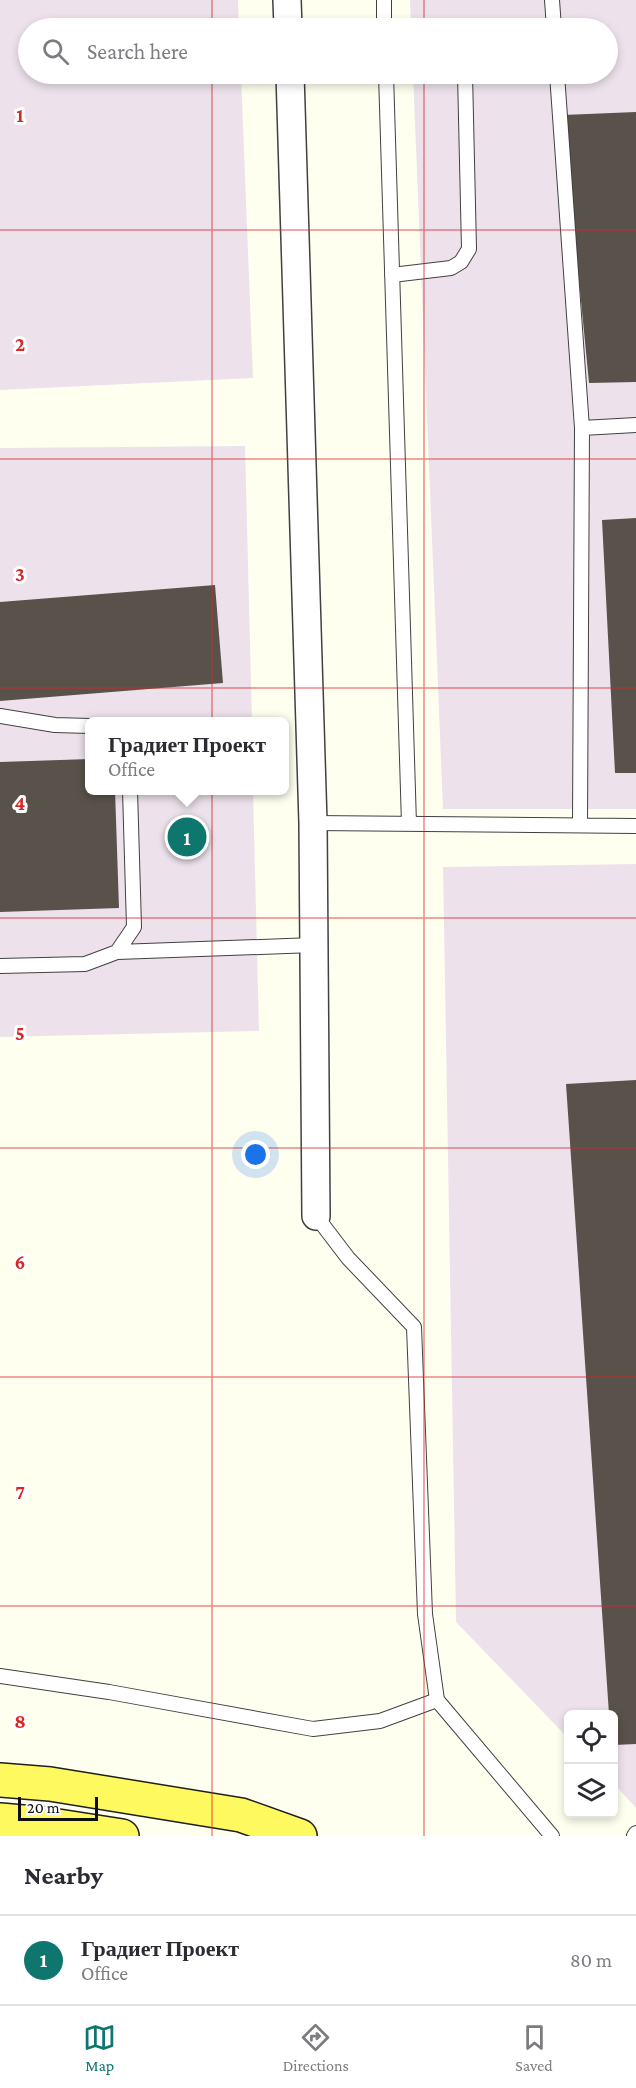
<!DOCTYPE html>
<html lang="en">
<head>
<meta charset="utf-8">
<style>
	body { margin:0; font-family:"Crimson Pro",serif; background:#f2f2f3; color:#2b2b33 }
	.controls { position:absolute; right:18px; bottom:18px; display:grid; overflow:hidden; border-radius:9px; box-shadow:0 3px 9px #0003 }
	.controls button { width:54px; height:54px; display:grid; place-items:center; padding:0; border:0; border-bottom:2px solid #e1e1e2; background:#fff; color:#2b2b33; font:30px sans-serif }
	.scale { position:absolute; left:18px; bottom:15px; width:80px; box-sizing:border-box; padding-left:6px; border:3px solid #0e0e0e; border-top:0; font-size:16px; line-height:21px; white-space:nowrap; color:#0e0e0e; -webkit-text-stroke:4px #fff; paint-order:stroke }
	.you { position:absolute; left:256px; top:1155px; width:21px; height:21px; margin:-15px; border:4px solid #fff; border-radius:50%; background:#1a73e8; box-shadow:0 0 0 9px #1a73e833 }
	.badge { display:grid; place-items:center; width:39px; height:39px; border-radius:50%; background:#0f766e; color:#fff; font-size:20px; font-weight:700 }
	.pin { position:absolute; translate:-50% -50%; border:3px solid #fff; box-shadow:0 2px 6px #0006 }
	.popup { position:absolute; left:85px; top:717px; width:204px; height:78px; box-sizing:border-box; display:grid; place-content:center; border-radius:9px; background:#fff; filter:drop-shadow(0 2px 4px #0005); font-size:20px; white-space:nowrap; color:#7c7c81 }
	.popup b { font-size:22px; color:#2b2b33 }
	.popup::after { content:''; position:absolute; left:50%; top:100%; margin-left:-12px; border:12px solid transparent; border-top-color:#fff }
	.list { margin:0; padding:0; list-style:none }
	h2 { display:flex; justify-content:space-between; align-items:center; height:78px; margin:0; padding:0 24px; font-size:26px }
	h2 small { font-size:20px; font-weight:400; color:#7c7c81 }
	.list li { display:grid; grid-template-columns:39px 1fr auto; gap:18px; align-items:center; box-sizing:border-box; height:90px; padding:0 24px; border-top:2px solid #e1e1e2 }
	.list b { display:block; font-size:22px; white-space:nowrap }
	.list p { margin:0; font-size:20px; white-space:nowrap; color:#7c7c81 }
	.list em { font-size:20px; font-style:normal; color:#7c7c81 }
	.icon { flex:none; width:33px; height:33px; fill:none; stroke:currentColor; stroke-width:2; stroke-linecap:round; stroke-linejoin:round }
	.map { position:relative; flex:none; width:636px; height:1836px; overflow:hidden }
	.search { position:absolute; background:#fff; box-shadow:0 3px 9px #0003; left:18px; right:18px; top:18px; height:66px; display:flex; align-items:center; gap:15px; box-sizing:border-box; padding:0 21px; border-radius:33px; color:#7c7c81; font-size:22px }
	.sheet { height:168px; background:#fff }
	nav { display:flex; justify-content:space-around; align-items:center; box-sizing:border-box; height:84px; border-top:2px solid #e1e1e2; background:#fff; font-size:16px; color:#7c7c81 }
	nav a { display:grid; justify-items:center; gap:3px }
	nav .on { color:#0f766e }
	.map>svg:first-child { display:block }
	.industrial { fill:#ede2ec }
	.building { fill:#58524a }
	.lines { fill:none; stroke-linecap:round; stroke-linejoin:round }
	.service-casing { stroke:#414141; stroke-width:16 }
	.minor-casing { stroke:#414141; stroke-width:30 }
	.primary-casing { stroke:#1f1f1f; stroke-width:36 }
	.service { stroke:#fff; stroke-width:14 }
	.minor { stroke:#fff; stroke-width:27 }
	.primary { stroke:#fff960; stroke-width:33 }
	.grid { fill:none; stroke:#d62828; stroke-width:1.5; stroke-opacity:0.55 }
	.grid-label { font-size:20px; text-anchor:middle; font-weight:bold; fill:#d62828; stroke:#fff; stroke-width:6; stroke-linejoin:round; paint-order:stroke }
</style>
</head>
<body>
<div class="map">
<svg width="636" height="1836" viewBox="0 0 636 1836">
	<rect width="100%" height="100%" fill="#fffff0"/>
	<path class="industrial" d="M 0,0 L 238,0 L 239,28 L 28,28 L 28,74 L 241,74 L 253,378 L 0,390 Z
		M 410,0 L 636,0 L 636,809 L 443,809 L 413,74 L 608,74 L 608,28 L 411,28 Z
		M 245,446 L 252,721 L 90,722 L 90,790 L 253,791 L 259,1031 L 0,1037 L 0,448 Z
		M 636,864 L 636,1808 L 614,1784 L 614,1714 L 568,1714 L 568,1738 L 456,1622 L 443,867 Z"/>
	<path class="building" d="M 636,112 L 636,382 L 589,383 L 563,115 Z
		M 636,518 L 636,773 L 615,773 L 602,520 Z
		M 215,585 L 223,683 L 0,701 L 0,602 Z
		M 90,759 L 90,790 L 115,790 L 119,908 L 0,912 L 0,762 Z
		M 636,1080 L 636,1744 L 614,1745 L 614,1714 L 609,1714 L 566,1084 Z"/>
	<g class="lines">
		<defs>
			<path id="service" d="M 384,0 L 384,28
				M 552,0 L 554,28
				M 386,74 L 409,824
				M 557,74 L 582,428
				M 392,275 L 451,268 L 461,262 L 469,249 L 465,74
				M 0,716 L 55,725 L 90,726
				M 313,823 L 636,826
				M 580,825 L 582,428 L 636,425
				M 117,952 L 134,927 L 130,790
				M 0,966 L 85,964 L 117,952 L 314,945
				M 316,1216 L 348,1258 L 414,1327 L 425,1614 L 437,1700 L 552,1836
				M 0,1676 L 109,1692 L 313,1729 L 380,1721 L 437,1700
				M 634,1836 L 636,1833"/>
			<path id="minor" d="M 287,0 L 288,28
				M 290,74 L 313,823 L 316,1216"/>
			<path id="primary" d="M 0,1780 L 50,1784 L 241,1815 L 300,1836
				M 0,1820 L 45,1824 L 122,1836"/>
		</defs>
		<use href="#service" class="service-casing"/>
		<use href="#minor" class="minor-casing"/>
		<use href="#primary" class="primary-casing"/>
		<use href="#service" class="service"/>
		<use href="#minor" class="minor"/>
		<use href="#primary" class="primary"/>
	</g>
	<path class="grid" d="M 212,0 L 212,28M 424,0 L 424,28M 212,74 L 212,1836M 424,74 L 424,1836M 0,230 L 636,230M 0,459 L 636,459M 0,688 L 636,688M 0,918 L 636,918M 0,1148 L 636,1148M 0,1377 L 636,1377M 0,1606 L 636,1606"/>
	<g class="grid-label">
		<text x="20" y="122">1</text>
		<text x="20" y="351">2</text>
		<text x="20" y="581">3</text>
		<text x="20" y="810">4</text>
		<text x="20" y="1040">5</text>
		<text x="20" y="1269">6</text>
		<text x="20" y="1499">7</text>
		<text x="20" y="1728">8</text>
	</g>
</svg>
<div class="controls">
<button><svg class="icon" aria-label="locate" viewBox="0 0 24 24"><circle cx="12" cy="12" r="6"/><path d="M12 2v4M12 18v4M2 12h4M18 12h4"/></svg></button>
<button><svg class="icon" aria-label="layers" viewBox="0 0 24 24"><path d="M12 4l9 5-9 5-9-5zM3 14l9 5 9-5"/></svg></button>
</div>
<div class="scale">20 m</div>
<div class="you"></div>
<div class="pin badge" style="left:187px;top:837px">1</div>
<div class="popup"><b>Градиет Проект</b>Office</div>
<div class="search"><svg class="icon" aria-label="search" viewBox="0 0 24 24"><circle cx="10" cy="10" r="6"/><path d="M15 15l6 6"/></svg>Search here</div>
</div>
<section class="sheet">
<h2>Nearby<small></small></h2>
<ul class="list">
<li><span class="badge">1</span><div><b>Градиет Проект</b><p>Office</p></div><em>80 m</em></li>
</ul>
</section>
<nav>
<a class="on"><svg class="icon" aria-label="map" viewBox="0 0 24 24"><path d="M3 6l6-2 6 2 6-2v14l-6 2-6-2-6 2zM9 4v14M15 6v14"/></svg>Map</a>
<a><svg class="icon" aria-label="directions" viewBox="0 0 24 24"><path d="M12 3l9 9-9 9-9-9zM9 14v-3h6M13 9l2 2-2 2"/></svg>Directions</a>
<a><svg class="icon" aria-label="saved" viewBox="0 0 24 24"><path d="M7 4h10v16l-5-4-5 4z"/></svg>Saved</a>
</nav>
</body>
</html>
